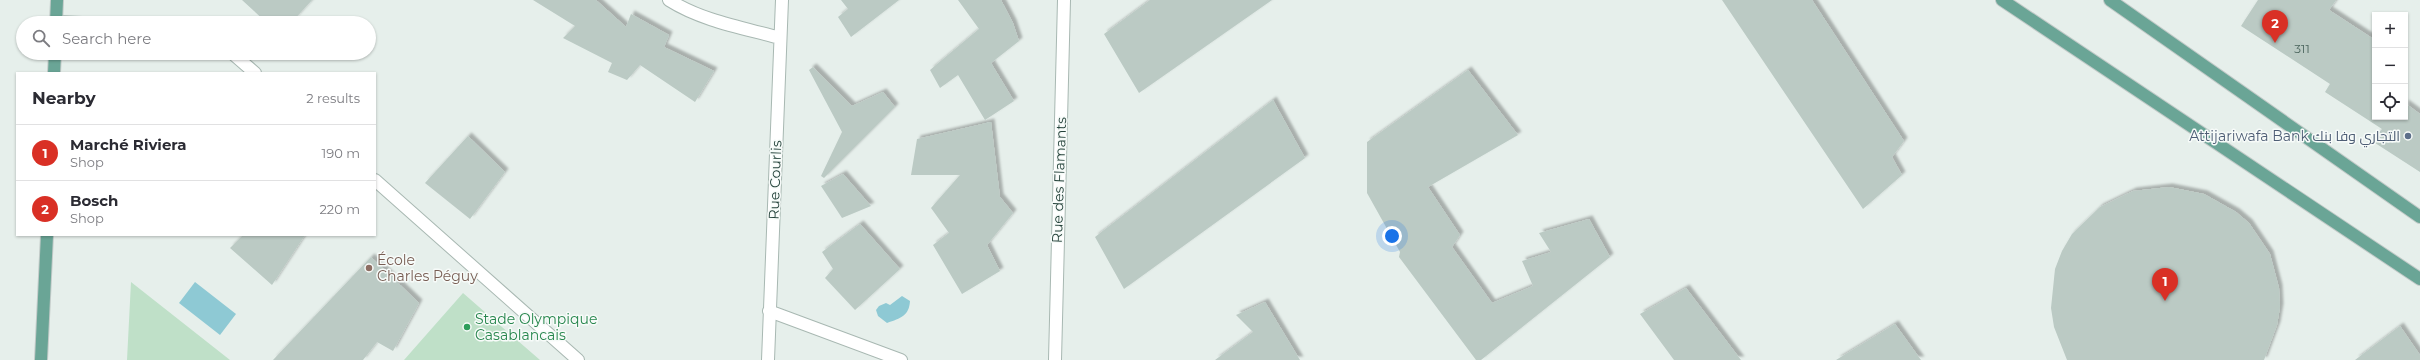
<!DOCTYPE html>
<html lang="en">
<head>
<meta charset="utf-8">
<style>
	body { margin:0; font-family:Montserrat,Cairo,sans-serif; background:#f2f2f3; color:#2b2b33 }
	.controls { position:absolute; right:12px; top:12px; display:grid; overflow:hidden; border-radius:0px; box-shadow:0 1px 3px #0004 }
	.controls button { width:36px; height:36px; display:grid; place-items:center; padding:0; border:0; border-bottom:1px solid #e1e1e2; background:#fff; color:#2b2b33; font:20px sans-serif }
	.you { position:absolute; left:1392px; top:236px; width:14px; height:14px; margin:-10px; border:3px solid #fff; border-radius:50%; background:#1a73e8; box-shadow:0 0 0 6px #1a73e833 }
	.badge { display:grid; place-items:center; width:26px; height:26px; border-radius:50%; background:#d93025; color:#fff; font-size:13px; font-weight:700 }
	.pin { position:absolute; translate:-50% -33px; filter:drop-shadow(0 1px 2px #0008) }
	.pin::after { content:''; position:absolute; top:21px; width:14px; height:12px; background:inherit; clip-path:polygon(0 0,100% 0,50% 100%) }
	.list { margin:0; padding:0; list-style:none }
	h2 { display:flex; justify-content:space-between; align-items:center; height:52px; margin:0; padding:0 16px; font-size:17px }
	h2 small { font-size:13px; font-weight:400; color:#7c7c81 }
	.list li { display:grid; grid-template-columns:26px 1fr auto; gap:12px; align-items:center; box-sizing:border-box; height:56px; padding:0 16px; border-top:1px solid #e1e1e2 }
	.list b { display:block; font-size:15px; white-space:nowrap }
	.list p { margin:0; font-size:13px; white-space:nowrap; color:#7c7c81 }
	.list em { font-size:13px; font-style:normal; color:#7c7c81 }
	.icon { flex:none; width:22px; height:22px; fill:none; stroke:currentColor; stroke-width:2; stroke-linecap:round; stroke-linejoin:round }
	.map { position:relative; flex:none; width:2420px; height:360px; overflow:hidden }
	.search { position:absolute; background:#fff; box-shadow:0 1px 3px #0004; left:16px; top:16px; width:360px; height:44px; display:flex; align-items:center; gap:10px; box-sizing:border-box; padding:0 14px; border-radius:22px; color:#7c7c81; font-size:15px }
	.panel { position:absolute; background:#fff; box-shadow:0 1px 3px #0004; left:16px; top:72px; width:360px; height:164px; border-radius:0px }
	.map>svg:first-child { display:block }
	.green { fill:#bfe0c8 }
	.water { fill:#8ec9d4 }
	.building { fill:#bbcac4; filter:url(#shadow) }
	.lines { fill:none; stroke-linecap:round; stroke-linejoin:round }
	.street-casing { stroke:#a8b8b2; stroke-width:14 }
	.primary-casing { stroke:#c2cac8; stroke-width:14 }
	.street { stroke:#fff; stroke-width:12 }
	.primary { stroke:#6aa596; stroke-width:12 }
	.service-dot { fill:#5c6f8a; stroke:#f7fbf9; stroke-width:1.5 }
	.education-dot { fill:#8d6e63; stroke:#f7fbf9; stroke-width:1.5 }
	.leisure-dot { fill:#2e9e5b; stroke:#f7fbf9; stroke-width:1.5 }
	.labels { text-anchor:middle; stroke-width:3; stroke-linejoin:round; paint-order:stroke }
	.number-label { font-size:12px; fill:#4a645c }
	.service-label { font-size:14px; fill:#4e5e75; stroke:#f7fbf9; text-anchor:end }
	.street-label { font-size:14px; fill:#24423a; stroke:#f7fbf9 }
	.education-label { font-size:14px; fill:#785e54; stroke:#f7fbf9; text-anchor:start }
	.leisure-label { font-size:14px; fill:#27864d; stroke:#f7fbf9; text-anchor:start }
</style>
</head>
<body>
<div class="map">
<svg width="2420" height="360" viewBox="0 0 2420 360">
	<defs>
		<filter id="shadow"><feDropShadow dx="3.5" dy="-3.5" stdDeviation="1" flood-color="#0004"/></filter>
	</defs>
	<rect width="100%" height="100%" fill="#e6efeb"/>
	<path class="green" d="M 131,282 L 230,360 L 127,360 Z
		M 463,293 L 540,360 L 404,360 Z"/>
	<path class="water" d="M 195,282 L 236,314 L 220,335 L 179,303 Z
		M 902,296 L 910,301 C 909,316 901,318 887,323 L 878,316 L 876,310 L 879,306 L 886,303 L 890,305 Z"/>
	<path class="building" d="M 242,0 L 312,0 L 291,23 L 267,23 Z
		M 533,0 L 596,0 L 626,27 L 631,14 L 669,35 L 664,47 L 714,71 L 695,102 L 640,65 L 627,80 L 608,72 L 612,63 L 563,38 L 575,26 Z
		M 841,0 L 899,0 L 851,37 L 838,17 L 848,9 Z
		M 958,0 L 1001,0 L 1013,23 L 1019,41 L 991,63 L 1014,101 L 985,120 L 958,75 L 940,88 L 930,70 L 979,29 Z
		M 1150,0 L 1272,0 L 1139,93 L 1104,34 Z
		M 1722,0 L 1812,0 L 1904,141 L 1892,157 L 1902,175 L 1863,209 Z
		M 2258,0 L 2336,0 L 2329,10 L 2375,40 L 2375,117 L 2405,117 L 2405,103 L 2420,114 L 2420,172 L 2372,141 L 2382,129 L 2325,92 L 2330,84 L 2241,26 Z
		M 813,67 L 852,106 L 883,92 L 895,107 L 824,178 L 821,176 L 842,132 L 809,70 Z
		M 1468,70 L 1518,135 L 1428,187 L 1460,235 L 1452,247 L 1492,303 L 1533,286 L 1522,261 L 1551,252 L 1539,233 L 1589,219 L 1610,257 L 1481,360 L 1476,360 L 1399,257 L 1400,252 L 1367,193 L 1367,142 Z
		M 1273,100 L 1305,158 L 1124,289 L 1095,237 Z
		M 991,122 L 1000,197 L 1013,213 L 987,245 L 1000,271 L 962,294 L 933,245 L 949,233 L 931,208 L 960,175 L 911,175 L 917,139 Z
		M 468,136 L 505,172 L 470,219 L 425,183 Z
		M 843,174 L 871,206 L 842,218 L 821,186 Z
		M 2169,187 L 2204,194 L 2236,212 L 2249,223 L 2270,254 L 2279,288 L 2280,307 L 2277,325 L 2264,360 L 2067,360 L 2054,327 L 2051,308 L 2055,269 L 2062,251 L 2072,234 L 2100,207 L 2133,191 Z
		M 860,224 L 900,269 L 855,310 L 825,278 L 833,269 L 822,252 Z
		M 243,235 L 305,235 L 272,285 L 230,248 Z
		M 371,257 L 419,303 L 393,351 L 377,342 L 363,360 L 273,360 Z
		M 1686,288 L 1741,360 L 1674,360 L 1640,314 Z
		M 1265,302 L 1300,360 L 1215,360 L 1253,332 L 1236,315 Z
		M 1895,324 L 1921,360 L 1836,360 Z
		M 2400,326 L 2420,355 L 2420,360 L 2355,360 Z"/>
	<g class="lines">
		<defs>
			<path id="street" d="M 669,0 C 702,21 744,28 780,38
				M 56,22 L 82,23
				M 232,53 L 255,73
				M 375,180 L 578,360
				M 769,311 L 901,360
				M 768,360 L 782,0
				M 1055,360 L 1064,0"/>
			<path id="primary" d="M 2002,0 L 2420,279
				M 2110,0 L 2420,217
				M 56,23 L 57,0
				M 54,73 L 55,53
				M 41,360 L 47,235"/>
		</defs>
		<use href="#street" class="street-casing"/>
		<use href="#primary" class="primary-casing"/>
		<use href="#street" class="street"/>
		<use href="#primary" class="primary"/>
	</g>
	<circle class="service-dot" cx="2408" cy="136" r="4"/>
	<circle class="education-dot" cx="369" cy="268" r="4"/>
	<circle class="leisure-dot" cx="467" cy="327" r="4"/>
	<g class="labels">
		<g class="number-label">
			<text x="2302" y="53">311</text>
		</g>
		<g class="service-label">
			<text x="2400" y="141">Attijariwafa Bank التجاري وفا بنك</text>
		</g>
		<g class="street-label">
			<text transform="translate(775 180) rotate(-88)" y="5">Rue Courlis</text>
			<text transform="translate(1059 180) rotate(-88)" y="5">Rue des Flamants</text>
		</g>
		<g class="education-label">
			<text x="377" y="265">École<tspan x="377" dy="16">Charles Péguy</tspan></text>
		</g>
		<g class="leisure-label">
			<text x="475" y="324">Stade Olympique<tspan x="475" dy="16">Casablancais</tspan></text>
		</g>
	</g>
</svg>
<div class="controls">
<button>+</button>
<button>−</button>
<button><svg class="icon" aria-label="locate" viewBox="0 0 24 24"><circle cx="12" cy="12" r="6"/><path d="M12 2v4M12 18v4M2 12h4M18 12h4"/></svg></button>
</div>
<div class="you"></div>
<div class="pin badge" style="left:2165px;top:301px">1</div>
<div class="pin badge" style="left:2275px;top:43px">2</div>
<div class="search"><svg class="icon" aria-label="search" viewBox="0 0 24 24"><circle cx="10" cy="10" r="6"/><path d="M15 15l6 6"/></svg>Search here</div>
<section class="panel">
<h2>Nearby<small>2 results</small></h2>
<ul class="list">
<li><span class="badge">1</span><div><b>Marché Riviera</b><p>Shop</p></div><em>190 m</em></li>
<li><span class="badge">2</span><div><b>Bosch</b><p>Shop</p></div><em>220 m</em></li>
</ul>
</section>
</div>
</body>
</html>
